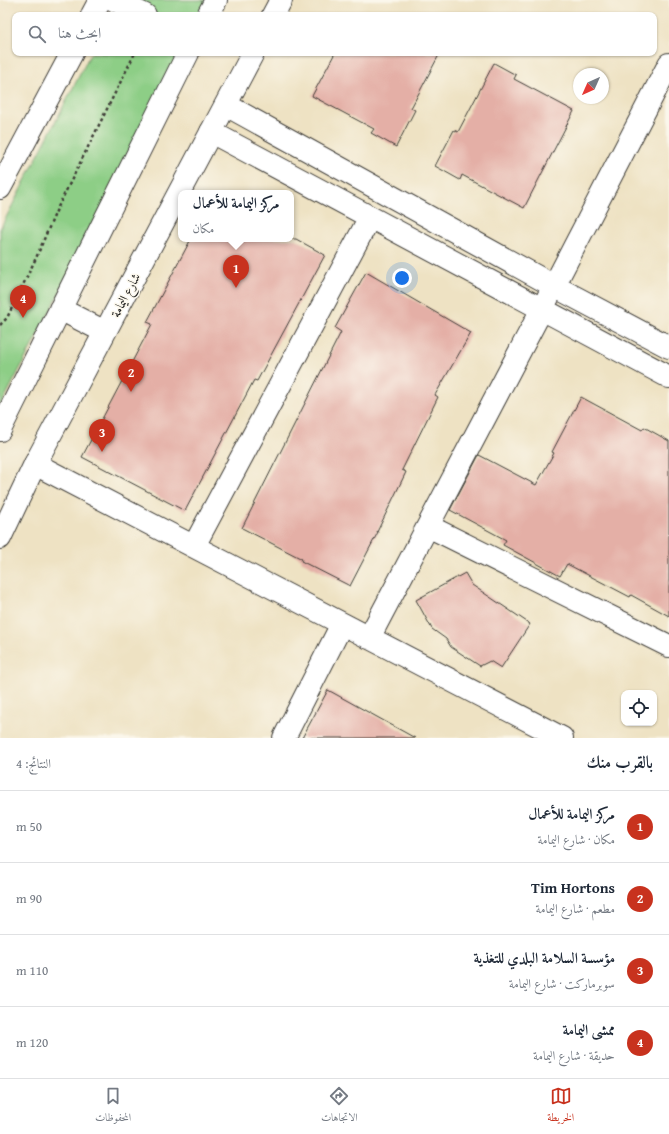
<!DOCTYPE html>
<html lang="ar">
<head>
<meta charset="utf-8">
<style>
	body { margin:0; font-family:"Gentium Book Plus",Amiri,serif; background:#f6f6f7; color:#1f2937; direction:rtl }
	.controls { position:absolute; right:12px; bottom:12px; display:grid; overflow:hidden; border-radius:8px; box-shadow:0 1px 3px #0004 }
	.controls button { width:36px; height:36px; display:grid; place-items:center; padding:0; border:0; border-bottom:1px solid #e0e1e3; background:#fff; color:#1f2937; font:20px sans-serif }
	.compass { position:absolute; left:573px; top:68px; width:36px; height:36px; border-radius:50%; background:#fff; box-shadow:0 1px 3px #0004; rotate:225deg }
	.you { position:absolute; left:402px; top:278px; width:14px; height:14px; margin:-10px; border:3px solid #fff; border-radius:50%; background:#1a73e8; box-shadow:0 0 0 6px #1a73e833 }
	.badge { display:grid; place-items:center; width:26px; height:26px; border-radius:50%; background:#c8321e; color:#fff; font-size:13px; font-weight:700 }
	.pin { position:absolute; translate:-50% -33px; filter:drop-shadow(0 1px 2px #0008) }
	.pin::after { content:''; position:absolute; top:21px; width:14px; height:12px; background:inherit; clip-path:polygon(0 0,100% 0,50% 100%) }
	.popup { position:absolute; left:178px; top:190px; width:116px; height:52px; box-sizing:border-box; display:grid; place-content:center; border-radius:8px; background:#fff; filter:drop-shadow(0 1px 3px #0005); font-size:13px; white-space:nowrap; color:#747a83 }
	.popup b { font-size:15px; color:#1f2937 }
	.popup::after { content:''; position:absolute; left:50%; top:100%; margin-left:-8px; border:8px solid transparent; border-top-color:#fff }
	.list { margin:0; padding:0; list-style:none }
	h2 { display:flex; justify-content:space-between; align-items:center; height:52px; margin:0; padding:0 16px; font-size:17px }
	h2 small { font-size:13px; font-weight:400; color:#747a83 }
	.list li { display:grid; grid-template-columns:26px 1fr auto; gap:12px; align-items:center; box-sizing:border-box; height:72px; padding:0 16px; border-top:1px solid #e0e1e3 }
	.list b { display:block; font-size:15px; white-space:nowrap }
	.list p { margin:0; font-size:13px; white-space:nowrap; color:#747a83 }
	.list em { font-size:13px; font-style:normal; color:#747a83 }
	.icon { flex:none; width:22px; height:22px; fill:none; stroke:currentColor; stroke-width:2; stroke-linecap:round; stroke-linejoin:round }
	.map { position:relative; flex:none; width:669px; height:738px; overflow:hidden; direction:ltr }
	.search { position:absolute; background:#fff; box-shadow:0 1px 3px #0004; left:12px; right:12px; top:12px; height:44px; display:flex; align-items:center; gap:10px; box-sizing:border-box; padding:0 14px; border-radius:8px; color:#747a83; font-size:15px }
	.sheet { height:340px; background:#fff }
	nav { display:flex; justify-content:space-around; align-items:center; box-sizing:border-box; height:56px; border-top:1px solid #e0e1e3; background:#fff; font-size:11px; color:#747a83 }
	nav a { display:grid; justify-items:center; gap:2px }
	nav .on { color:#c8321e }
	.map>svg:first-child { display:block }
	.green { fill:#8dce86; stroke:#547551 }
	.building { fill:#e4afa6 }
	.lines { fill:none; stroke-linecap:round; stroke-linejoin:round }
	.minor-casing { stroke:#3c3a35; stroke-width:24 }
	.secondary-casing { stroke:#3c3a35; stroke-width:24 }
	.path { stroke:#3c3a35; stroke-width:2.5; stroke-dasharray:3 3; stroke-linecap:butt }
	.minor { stroke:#fff; stroke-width:22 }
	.secondary { stroke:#fff; stroke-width:22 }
	.labels { text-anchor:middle; stroke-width:3; stroke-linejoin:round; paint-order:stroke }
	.street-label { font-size:13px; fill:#1c1c1c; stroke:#fbf7ec }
</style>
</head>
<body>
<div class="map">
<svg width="669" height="738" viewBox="0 0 669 738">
	<rect width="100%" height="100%" fill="#fbf7ec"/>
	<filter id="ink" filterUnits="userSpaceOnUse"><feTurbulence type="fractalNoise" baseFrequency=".025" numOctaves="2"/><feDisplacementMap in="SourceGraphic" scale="8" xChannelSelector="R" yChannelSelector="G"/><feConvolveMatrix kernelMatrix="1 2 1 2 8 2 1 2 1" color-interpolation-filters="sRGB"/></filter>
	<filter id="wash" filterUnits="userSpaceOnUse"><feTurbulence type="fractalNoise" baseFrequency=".012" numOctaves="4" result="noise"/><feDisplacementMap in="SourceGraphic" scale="16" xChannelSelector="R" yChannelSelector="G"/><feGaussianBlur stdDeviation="0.9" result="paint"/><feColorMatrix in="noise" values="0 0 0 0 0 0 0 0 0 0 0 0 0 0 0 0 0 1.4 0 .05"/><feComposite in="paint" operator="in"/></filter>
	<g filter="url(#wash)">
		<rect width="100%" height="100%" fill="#eee2c3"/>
		<path class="green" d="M 119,0 L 212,0 L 205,15 L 111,15 Z
			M 91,53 L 185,53 L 0,407 L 0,229 Z"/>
		<g id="blocks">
			<path class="building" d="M 335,53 L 440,53 L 411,108 L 415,110 L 396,147 L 371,133 L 374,129 L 312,96 Z
				M 494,63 L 516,75 L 514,79 L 574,111 L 524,208 L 462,175 L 460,180 L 435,166 L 454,130 L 458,132 Z
				M 191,239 L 296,239 L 325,255 L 257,381 L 254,380 L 185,511 L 82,457 L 152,324 L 147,322 Z
				M 366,272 L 471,333 L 435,395 L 438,397 L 402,470 L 406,472 L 377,532 L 378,532 L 350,586 L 301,561 L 302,559 L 242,528 L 341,332 L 335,328 Z
				M 581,397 L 642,430 L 644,427 L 669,441 L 669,616 L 631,595 L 630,597 L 567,564 L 560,576 L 503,545 L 506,540 L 450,510 L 479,455 L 536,485 L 554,453 L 552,452 Z
				M 465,573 L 472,585 L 530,624 L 501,668 L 490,661 L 480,666 L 451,647 L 446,639 L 432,629 L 416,600 Z
				M 328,690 L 415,738 L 302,738 Z"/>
		</g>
	</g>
	<g filter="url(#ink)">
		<use href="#blocks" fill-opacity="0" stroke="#3c3a35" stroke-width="1"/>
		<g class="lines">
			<defs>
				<path id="minor" d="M 114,0 L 145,15
					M 92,15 L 100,0
					M 226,105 L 554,286 L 669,347
					M 211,132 L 669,377
					M 0,188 L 72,53
					M 35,464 L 562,738
					M 428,526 L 669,646
					M 194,546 L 370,217
					M 369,638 L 542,309 L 669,64
					M 284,738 L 342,624"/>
				<path id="secondary" d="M 208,15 L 216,0
					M 273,15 L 281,0
					M 60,309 L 105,332
					M 0,430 L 188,53
					M 0,538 L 35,464 L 253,53"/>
			</defs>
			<use href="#minor" class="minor-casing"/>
			<use href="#secondary" class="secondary-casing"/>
			<path class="path" d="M 0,325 L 7,318 L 36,258 L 57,209 L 135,53"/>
			<use href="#minor" class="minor"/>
			<use href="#secondary" class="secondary"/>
		</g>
	</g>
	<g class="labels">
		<g class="street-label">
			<text transform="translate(125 295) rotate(-62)" y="5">شارع اليمامة</text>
		</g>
	</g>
</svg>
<div class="controls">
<button><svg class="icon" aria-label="locate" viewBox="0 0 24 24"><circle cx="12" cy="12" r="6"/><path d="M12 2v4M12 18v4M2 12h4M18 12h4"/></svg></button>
</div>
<svg class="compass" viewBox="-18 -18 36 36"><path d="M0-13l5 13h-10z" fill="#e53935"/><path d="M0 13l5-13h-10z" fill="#747a83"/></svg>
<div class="you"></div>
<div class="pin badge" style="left:236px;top:288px">1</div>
<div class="popup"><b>مركز اليمامة للأعمال</b>مكان</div>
<div class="pin badge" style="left:131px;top:392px">2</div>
<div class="pin badge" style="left:102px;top:452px">3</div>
<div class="pin badge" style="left:23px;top:318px">4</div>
<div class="search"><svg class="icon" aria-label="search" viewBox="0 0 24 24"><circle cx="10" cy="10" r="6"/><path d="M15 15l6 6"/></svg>ابحث هنا</div>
</div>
<section class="sheet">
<h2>بالقرب منك<small>النتائج: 4</small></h2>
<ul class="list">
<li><span class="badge">1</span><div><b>مركز اليمامة للأعمال</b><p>مكان · شارع اليمامة</p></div><em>50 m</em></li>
<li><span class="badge">2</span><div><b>Tim Hortons</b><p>مطعم · شارع اليمامة</p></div><em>90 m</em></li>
<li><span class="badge">3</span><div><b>مؤسسة السلامة البلدي للتغذية</b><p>سوبرماركت · شارع اليمامة</p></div><em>110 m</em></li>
<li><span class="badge">4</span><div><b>ممشى اليمامة</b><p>حديقة · شارع اليمامة</p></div><em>120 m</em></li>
</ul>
</section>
<nav>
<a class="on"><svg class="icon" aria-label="map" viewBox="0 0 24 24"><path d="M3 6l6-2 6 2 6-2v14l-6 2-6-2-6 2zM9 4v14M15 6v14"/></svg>الخريطة</a>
<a><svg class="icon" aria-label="directions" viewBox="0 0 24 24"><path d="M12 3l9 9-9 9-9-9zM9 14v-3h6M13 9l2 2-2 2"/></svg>الاتجاهات</a>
<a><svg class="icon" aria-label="saved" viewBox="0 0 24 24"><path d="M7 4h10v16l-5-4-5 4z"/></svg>المحفوظات</a>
</nav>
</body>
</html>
